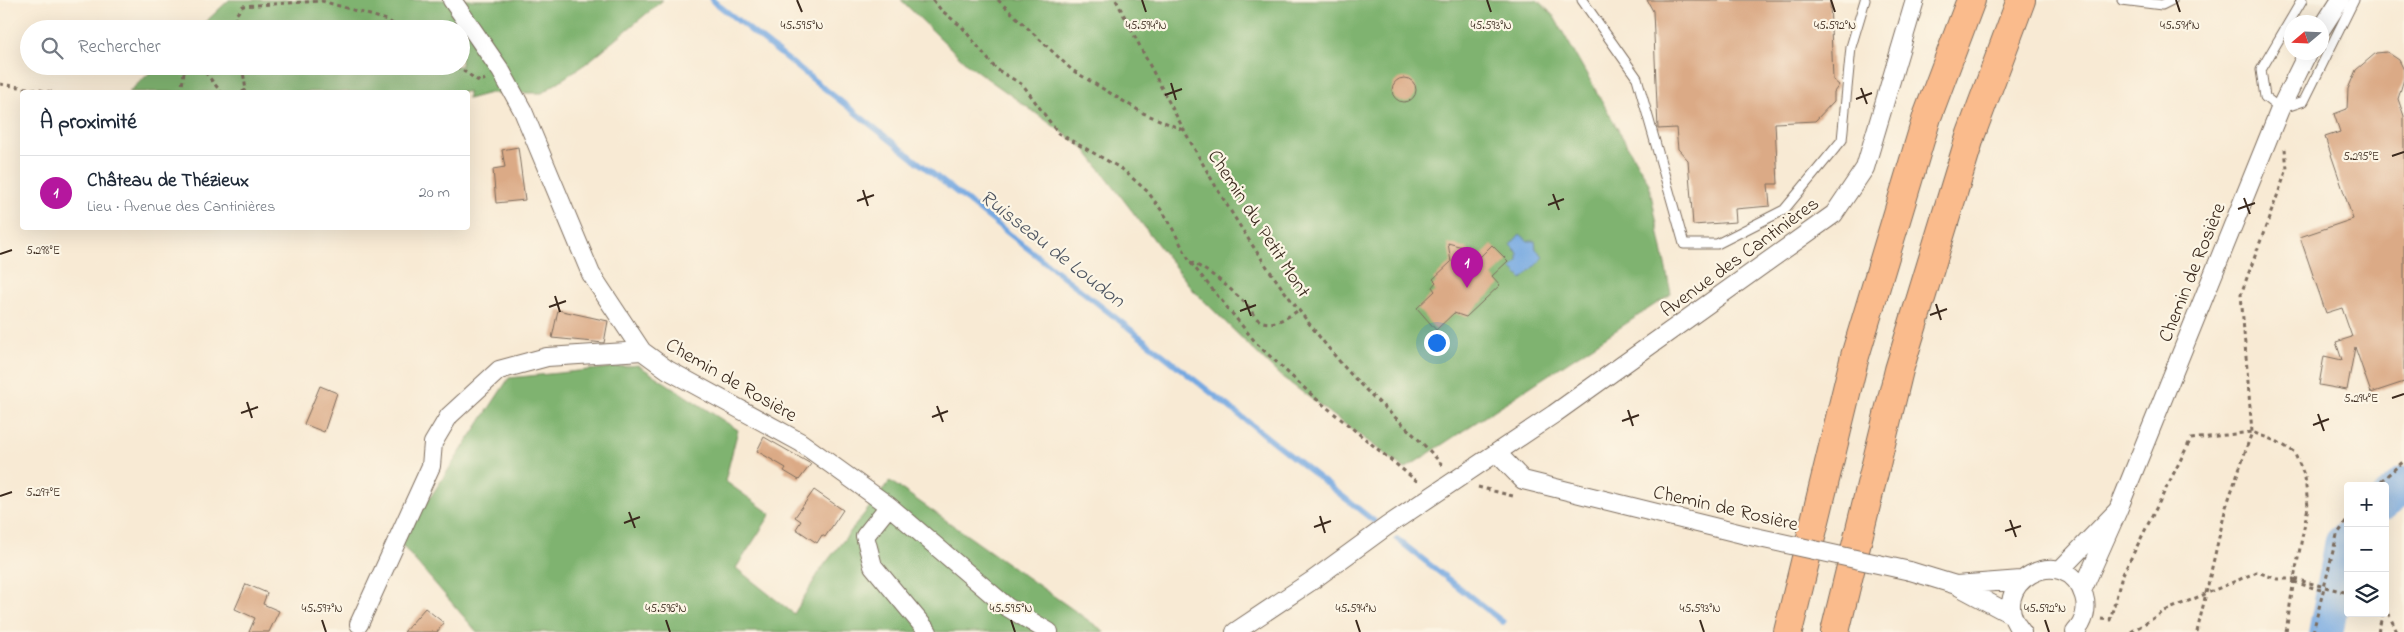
<!DOCTYPE html>
<html lang="fr">
<head>
<meta charset="utf-8">
<style>
	body { margin:0; font-family:"Indie Flower",sans-serif; background:#f2f2f3; color:#1f2937 }
	.controls { position:absolute; right:15px; bottom:15px; display:grid; overflow:hidden; border-radius:5px; box-shadow:0 5px 20px #0002 }
	.controls button { width:45px; height:45px; display:grid; place-items:center; padding:0; border:0; border-bottom:1px solid #e0e1e3; background:#fff; color:#1f2937; font:25px sans-serif }
	.compass { position:absolute; left:2284px; top:15px; width:45px; height:45px; border-radius:50%; background:#fff; box-shadow:0 5px 20px #0002; rotate:251deg }
	.you { position:absolute; left:1436px; top:342px; width:18px; height:18px; margin:-12px; border:4px solid #fff; border-radius:50%; background:#1a73e8; box-shadow:0 0 0 8px #1a73e833 }
	.badge { display:grid; place-items:center; width:32px; height:32px; border-radius:50%; background:#b5179e; color:#fff; font-size:16px; font-weight:700 }
	.pin { position:absolute; translate:-50% -41px; filter:drop-shadow(0 1px 2px #0008) }
	.pin::after { content:''; position:absolute; top:26px; width:18px; height:15px; background:inherit; clip-path:polygon(0 0,100% 0,50% 100%) }
	.list { margin:0; padding:0; list-style:none }
	h2 { display:flex; justify-content:space-between; align-items:center; height:65px; margin:0; padding:0 20px; font-size:21px }
	h2 small { font-size:16px; font-weight:400; color:#747a83 }
	.list li { display:grid; grid-template-columns:32px 1fr auto; gap:15px; align-items:center; box-sizing:border-box; height:75px; padding:0 20px; border-top:1px solid #e0e1e3 }
	.list b { display:block; font-size:19px; white-space:nowrap }
	.list p { margin:0; font-size:16px; white-space:nowrap; color:#747a83 }
	.list em { font-size:16px; font-style:normal; color:#747a83 }
	.icon { flex:none; width:28px; height:28px; fill:none; stroke:currentColor; stroke-width:2; stroke-linecap:round; stroke-linejoin:round }
	.map { position:relative; flex:none; width:2404px; height:632px; overflow:hidden }
	.search { position:absolute; background:#fff; box-shadow:0 5px 20px #0002; left:20px; top:20px; width:450px; height:55px; display:flex; align-items:center; gap:12px; box-sizing:border-box; padding:0 18px; border-radius:28px; color:#747a83; font-size:19px }
	.panel { position:absolute; background:#fff; box-shadow:0 5px 20px #0002; left:20px; top:90px; width:450px; height:140px; border-radius:5px }
	.map>svg:first-child { display:block }
	.forest { fill:#7fb36f; stroke:#5d6e46 }
	.water { fill:#75a8e1; stroke:#586980 }
	.lines { fill:none; stroke-linecap:round; stroke-linejoin:round }
	.stream { stroke:#75a8e1; stroke-width:5.5 }
	.river { stroke:#75a8e1; stroke-width:35 }
	.building { fill:#dbaa86 }
	.lane-casing { stroke:#7d6d5e; stroke-width:11 }
	.street-casing { stroke:#7d6d5e; stroke-width:20 }
	.highway-casing { stroke:#7d6d5e; stroke-width:30 }
	.path { stroke:#7d6d5e; stroke-width:3; stroke-dasharray:4 4; stroke-linecap:butt }
	.lane { stroke:#fff; stroke-width:9 }
	.street { stroke:#fff; stroke-width:18 }
	.highway { stroke:#fabb8c; stroke-width:28 }
	.street-bridge-casing { stroke:#7d6d5e; stroke-width:20; stroke-linecap:butt }
	.path-bridge { stroke:#7d6d5e; stroke-width:3; stroke-dasharray:4 4; stroke-linecap:butt }
	.street-bridge { stroke:#fff; stroke-width:18 }
	.ticks { fill:none; stroke:#3b2a1e; stroke-width:2 }
	.labels { text-anchor:middle; stroke-width:4.5; stroke-linejoin:round; paint-order:stroke }
	.street-label { font-size:20px; fill:#3b2a1e; stroke:#fcf5e5 }
	.water-label { font-size:21px; font-style:italic; fill:#4f5662; stroke:#fcf5e5 }
	.ticks-label { font-size:12px; text-anchor:middle; fill:#3b2a1e; stroke:#fcf5e5; stroke-width:4.5; stroke-linejoin:round; paint-order:stroke }
</style>
</head>
<body>
<div class="map">
<svg width="2404" height="632" viewBox="0 0 2404 632">
	<rect width="100%" height="100%" fill="#fcf5e5"/>
	<filter id="ink" filterUnits="userSpaceOnUse"><feTurbulence type="fractalNoise" baseFrequency=".02" numOctaves="2"/><feDisplacementMap in="SourceGraphic" scale="10" xChannelSelector="R" yChannelSelector="G"/><feConvolveMatrix kernelMatrix="1 2 1 2 8 2 1 2 1" color-interpolation-filters="sRGB"/></filter>
	<filter id="wash" filterUnits="userSpaceOnUse"><feTurbulence type="fractalNoise" baseFrequency=".0096" numOctaves="4" result="noise"/><feDisplacementMap in="SourceGraphic" scale="20" xChannelSelector="R" yChannelSelector="G"/><feGaussianBlur stdDeviation="1.12" result="paint"/><feColorMatrix in="noise" values="0 0 0 0 0 0 0 0 0 0 0 0 0 0 0 0 0 1.4 0 .05"/><feComposite in="paint" operator="in"/></filter>
	<g filter="url(#wash)">
		<rect width="100%" height="100%" fill="#f8ead4"/>
		<path class="forest" d="M 229,0 L 663,0 L 588,62 L 542,93 L 490,93 L 468,99 L 468,92 L 129,92 L 157,66 L 461,66 L 461,29 L 198,29 Z
			M 901,0 L 1537,0 L 1553,15 L 1649,184 L 1671,294 L 1405,469 L 1278,374 L 1192,289 L 1083,147 L 967,64 Z
			M 638,365 L 738,430 L 725,481 L 771,514 L 736,568 L 794,614 L 821,569 L 890,481 L 1105,632 L 477,632 L 400,543 L 509,378 Z"/>
		<path class="water" d="M 1520,234 L 1528,241 L 1535,241 L 1536,249 L 1544,257 L 1522,279 L 1511,268 L 1518,261 L 1518,253 L 1510,245 Z"/>
		<g class="lines">
			<path class="stream" d="M 712,0 L 1374,521
				M 1397,539 L 1503,622"/>
			<path class="river" d="M 2385,502 L 2404,484
				M 2326,632 L 2342,543 L 2348,538"/>
		</g>
		<g id="blocks">
			<path class="building" d="M 1647,0 L 1830,0 L 1833,80 L 1839,85 L 1834,92 L 1834,101 L 1815,121 L 1775,123 L 1778,184 L 1768,184 L 1770,206 L 1735,209 L 1736,222 L 1693,225 L 1688,160 L 1678,149 L 1676,128 L 1658,129 L 1653,11 Z
				M 2387,52 L 2399,60 L 2404,70 L 2404,79 L 2398,99 L 2404,116 L 2404,382 L 2371,393 L 2355,347 L 2347,390 L 2319,385 L 2324,356 L 2342,360 L 2336,342 L 2352,337 L 2342,308 L 2326,313 L 2300,237 L 2353,219 L 2325,137 L 2340,132 L 2334,114 L 2347,109 L 2348,89 L 2356,70 L 2376,53 Z
				M1392 90a12 12 0 1 1 24 0a12 12 0 1 1-24 0Z
				M 518,147 L 525,200 L 496,203 L 493,169 L 505,167 L 502,150 Z
				M 1448,243 L 1466,248 L 1477,260 L 1492,245 L 1508,261 L 1492,276 L 1500,285 L 1466,317 L 1454,313 L 1436,330 L 1417,308 L 1435,291 L 1432,287 L 1436,282 L 1433,279 L 1451,262 Z
				M 558,310 L 608,321 L 604,343 L 552,338 Z
				M 320,386 L 337,393 L 324,432 L 304,424 Z
				M 764,437 L 811,464 L 799,480 L 784,471 L 786,468 L 757,451 Z
				M 814,490 L 843,510 L 825,537 L 822,535 L 817,543 L 796,529 L 801,521 L 795,517 Z
				M 246,584 L 267,593 L 263,604 L 279,611 L 269,632 L 249,632 L 255,618 L 235,609 Z
				M 425,608 L 444,623 L 437,632 L 404,632 Z"/>
		</g>
	</g>
	<g filter="url(#ink)">
		<use href="#blocks" fill-opacity="0" stroke="#7d6d5e" stroke-width="1"/>
		<g class="lines">
			<defs>
				<path id="lane" d="M 1582,0 L 1637,78 L 1684,244 L 1717,244 L 1784,210 L 1842,140 L 1851,47 L 1865,0
					M 2122,0 L 2162,5 L 2172,0
					M 2302,0 L 2261,70 L 2265,97 L 2280,109 L 2304,101 L 2354,0"/>
				<path id="street" d="M 452,0 L 501,71 L 523,111 L 591,274 L 642,351 L 668,370 L 800,442 L 889,506 L 1007,607 L 1049,632
					M 2322,28 L 2340,0
					M 1497,453 L 1523,480 L 1746,535
					M 889,506 L 865,536 L 873,566 L 928,632
					M 2118,510 L 2280,109 L 2308,52
					M 2060,570 L 2118,510 L 2082,591
					M 1910,571 L 1956,585
					M 2012,615 L 1956,585 L 2021,580
					M 359,624 L 431,466 L 433,443 L 449,416 L 499,370 L 547,357 L 642,351
					M 1235,632 L 1313,580 L 1387,526 L 1554,414 L 1834,214 L 1865,168 L 1915,0
					M 2022,632 C 1981,584 2066,538 2084,596 C 2088,609 2084,623 2075,632"/>
				<path id="highway" d="M 1788,632 L 1855,356 L 1927,117 L 1971,0
					M 1835,632 L 1899,370 L 1971,134 L 2021,0"/>
			</defs>
			<use href="#lane" class="lane-casing"/>
			<use href="#street" class="street-casing"/>
			<use href="#highway" class="highway-casing"/>
			<path class="path" d="M 933,0 L 941,10 L 962,27 L 996,69 L 1023,85 L 1058,133 L 1122,169 L 1148,192 L 1167,218 L 1190,262 L 1257,344 L 1314,397 L 1419,483
				M 998,0 L 1072,70 L 1143,113 L 1183,130
				M 1116,0 C 1171,106 1224,214 1298,309 C 1318,335 1340,364 1363,387 C 1390,414 1420,438 1444,467
				M 237,29 L 235,16 L 243,6 L 322,1 L 387,20 L 400,29
				M 200,66 L 221,92
				M 456,66 L 480,82 L 485,79
				M 0,84 L 52,92
				M 181,92 L 185,66
				M 242,92 L 246,90 L 242,66
				M 1190,262 C 1211,271 1231,289 1247,305 C 1251,309 1254,318 1259,320 C 1272,328 1288,317 1299,310
				M 2375,486 L 2404,461
				M 1478,487 L 1513,496
				M 2294,582 L 2324,591
				M 2385,606 L 2397,632
				M 2101,619 L 2110,620 L 2122,576 L 2191,439 L 2252,432 L 2278,442 L 2294,452 L 2305,477 L 2308,507 L 2294,579 L 2286,632
				M 2131,632 L 2165,611 L 2257,572 L 2277,579 L 2294,579
				M 2197,632 L 2226,507 L 2252,432 L 2241,294 L 2287,169 L 2285,149
				M 2313,632 L 2337,535 L 2348,519
				M 2378,632 L 2383,613"/>
			<use href="#lane" class="lane"/>
			<use href="#street" class="street"/>
			<use href="#highway" class="highway"/>
			<defs>
				<path id="street-bridge" d="M 1746,535 L 1910,571"/>
			</defs>
			<use href="#street-bridge" class="street-bridge-casing"/>
			<path class="path-bridge" d="M 2294,579 L 2348,593"/>
			<use href="#street-bridge" class="street-bridge"/>
		</g>
	</g>
	<path class="ticks" d="M 797,0 L 802,12M 1142,0 L 1146,12M 1487,0 L 1491,12M 1831,0 L 1835,12M 2176,0 L 2180,12M 1171,83 L 1176,100M 1861,88 L 1867,104M 1165,95 L 1182,89M 1856,99 L 1872,93M 2392,156 L 2404,152M 863,190 L 868,206M 1553,194 L 1559,210M 2244,198 L 2250,214M 857,201 L 874,195M 1548,205 L 1564,199M 2238,209 L 2255,203M 0,254 L 12,250M 555,296 L 560,312M 1245,300 L 1251,316M 1936,304 L 1941,320M 549,307 L 566,301M 1240,311 L 1256,305M 1930,315 L 1947,309M 2392,398 L 2404,394M 247,402 L 252,418M 937,406 L 943,422M 1628,410 L 1633,426M 241,413 L 258,407M 2318,414 L 2324,431M 932,417 L 948,411M 1622,421 L 1639,415M 2313,425 L 2329,419M 0,496 L 12,492M 629,512 L 635,528M 1320,516 L 1325,533M 2010,520 L 2016,537M 624,523 L 640,517M 1314,527 L 1331,521M 2005,531 L 2021,526M 322,620 L 326,632M 666,620 L 670,632M 1011,620 L 1015,632M 1356,620 L 1360,632M 1700,620 L 1704,632M 2045,620 L 2049,632"/>
	<g class="labels">
		<g class="street-label">
			<text transform="translate(1260 223) rotate(57)" y="7">Chemin du Petit Mont</text>
			<text transform="translate(1739 256) rotate(-36)" y="7">Avenue des Cantinières</text>
			<text transform="translate(2191 272) rotate(-68)" y="7">Chemin de Rosière</text>
			<text transform="translate(732 379) rotate(30)" y="7">Chemin de Rosière</text>
			<text transform="translate(1726 507) rotate(13)" y="7">Chemin de Rosière</text>
		</g>
		<g class="water-label">
			<text transform="translate(1053 248) rotate(38)" y="7">Ruisseau de Loudon</text>
		</g>
	</g>
	<g class="ticks-label">
		<text x="802" y="29">45.595°N</text>
		<text x="1146" y="29">45.594°N</text>
		<text x="1491" y="29">45.593°N</text>
		<text x="1835" y="29">45.592°N</text>
		<text x="2180" y="29">45.591°N</text>
		<text x="2361" y="160">5.295°E</text>
		<text x="43" y="254">5.298°E</text>
		<text x="2361" y="402">5.294°E</text>
		<text x="43" y="496">5.297°E</text>
		<text x="322" y="612">45.597°N</text>
		<text x="666" y="612">45.596°N</text>
		<text x="1011" y="612">45.595°N</text>
		<text x="1356" y="612">45.594°N</text>
		<text x="1700" y="612">45.593°N</text>
		<text x="2045" y="612">45.592°N</text>
	</g>
</svg>
<div class="controls">
<button>+</button>
<button>−</button>
<button><svg class="icon" aria-label="layers" viewBox="0 0 24 24"><path d="M12 4l9 5-9 5-9-5zM3 14l9 5 9-5"/></svg></button>
</div>
<svg class="compass" viewBox="-18 -18 36 36"><path d="M0-13l5 13h-10z" fill="#e53935"/><path d="M0 13l5-13h-10z" fill="#747a83"/></svg>
<div class="you"></div>
<div class="pin badge" style="left:1467px;top:288px">1</div>
<div class="search"><svg class="icon" aria-label="search" viewBox="0 0 24 24"><circle cx="10" cy="10" r="6"/><path d="M15 15l6 6"/></svg>Rechercher</div>
<section class="panel">
<h2>À proximité<small></small></h2>
<ul class="list">
<li><span class="badge">1</span><div><b>Château de Thézieux</b><p>Lieu · Avenue des Cantinières</p></div><em>20 m</em></li>
</ul>
</section>
</div>
</body>
</html>
